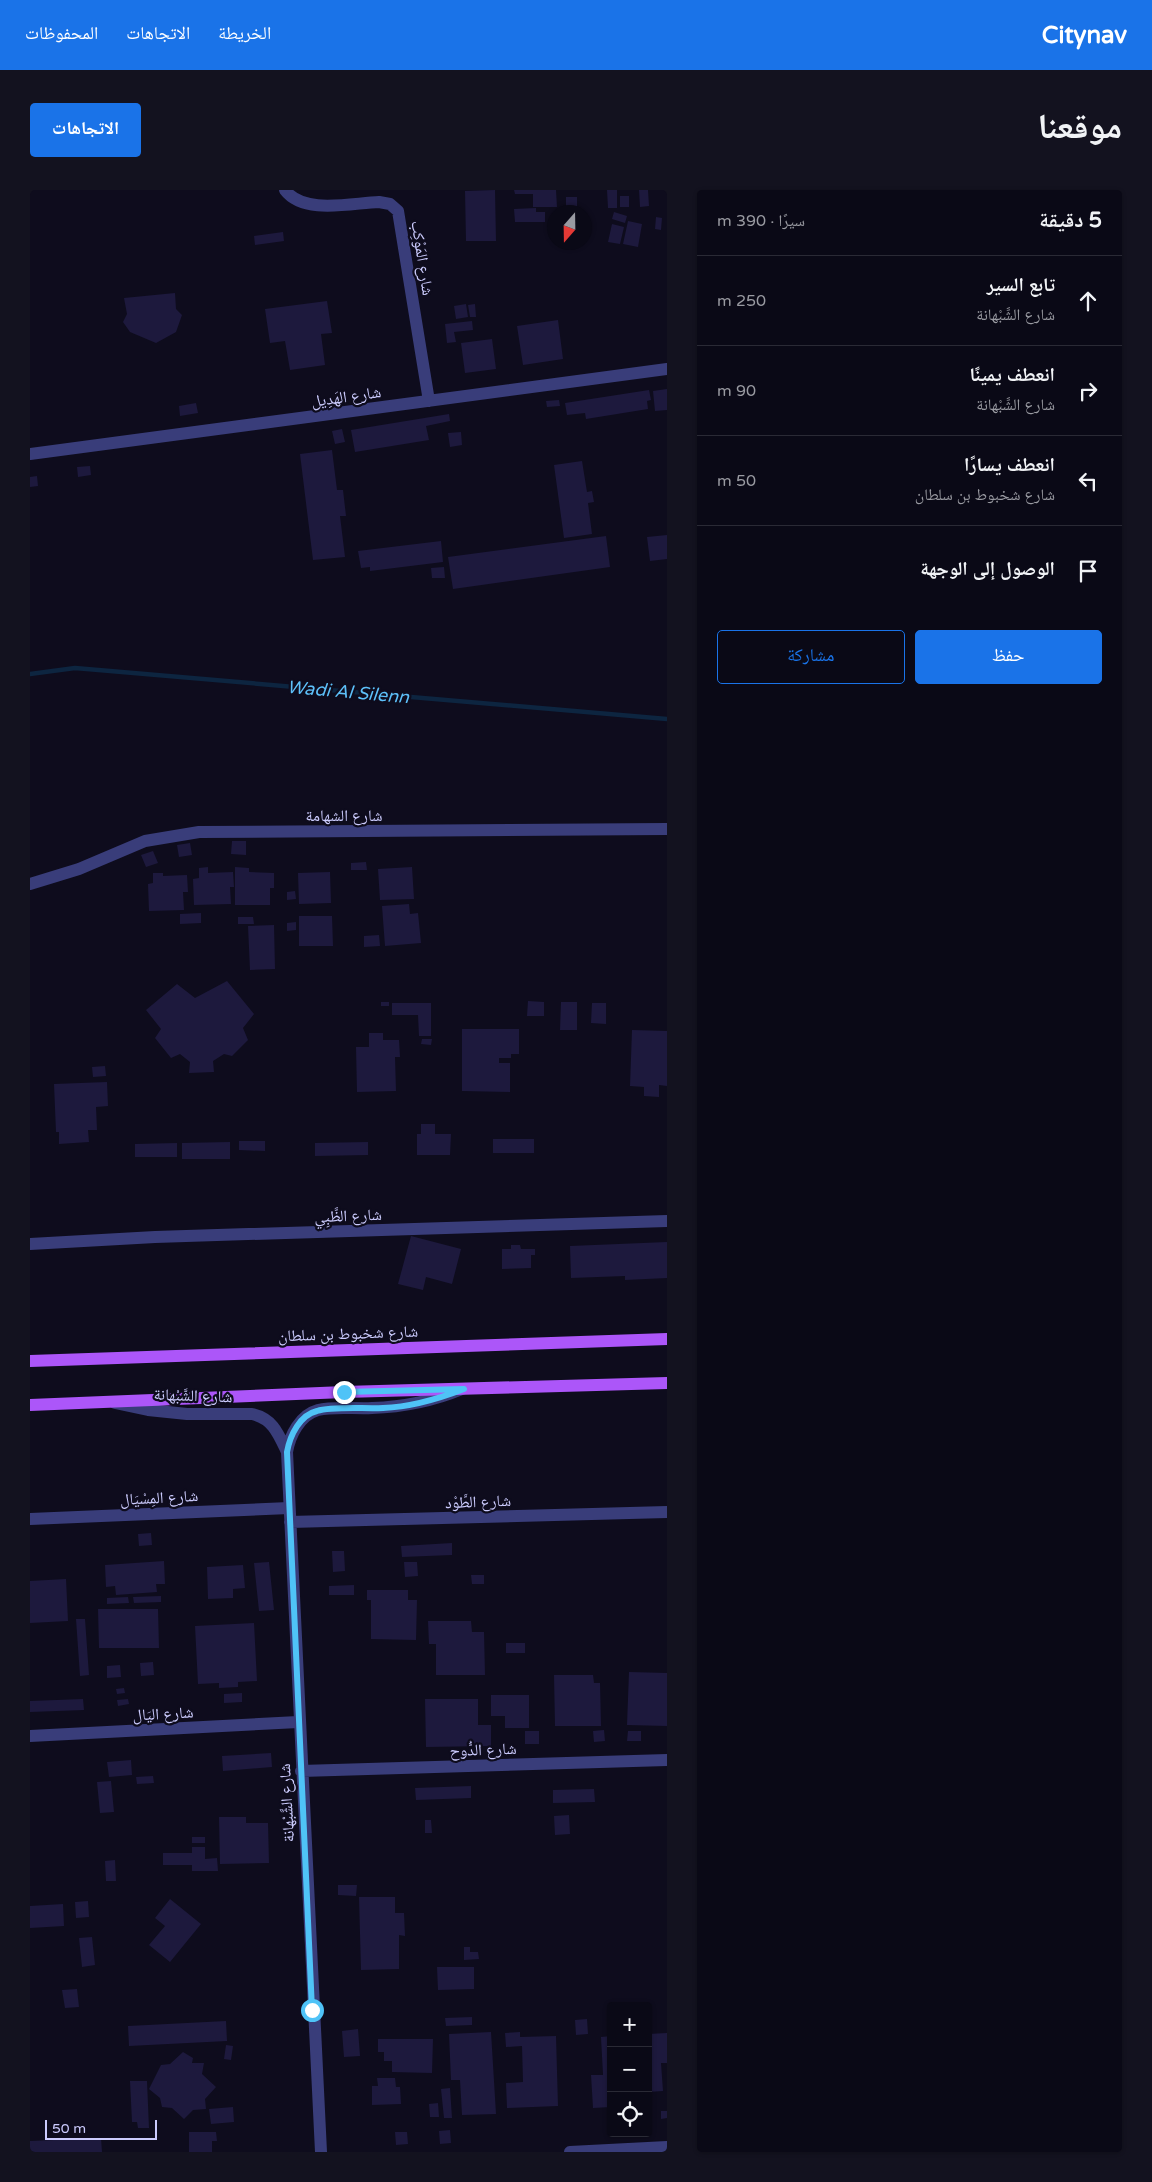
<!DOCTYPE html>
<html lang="ar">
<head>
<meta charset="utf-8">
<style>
	body { margin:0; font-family:"Varela Round","Noto Naskh Arabic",sans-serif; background:#13121f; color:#f1f3f6; direction:rtl }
	.controls { position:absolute; right:15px; bottom:15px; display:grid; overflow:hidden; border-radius:5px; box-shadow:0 1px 4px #0004 }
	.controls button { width:45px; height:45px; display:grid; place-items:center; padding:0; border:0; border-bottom:1px solid #2a2a35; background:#0a0916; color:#f1f3f6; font:25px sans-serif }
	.compass { position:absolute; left:517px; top:15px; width:45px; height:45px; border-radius:50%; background:#0a0916; box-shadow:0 1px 4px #0004; rotate:200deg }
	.scale { position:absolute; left:15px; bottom:12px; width:112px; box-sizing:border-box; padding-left:5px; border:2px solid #cbcbfd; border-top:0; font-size:14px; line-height:18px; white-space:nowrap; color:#cbcbfd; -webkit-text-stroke:4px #0e0c1d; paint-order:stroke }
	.stop { position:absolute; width:15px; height:15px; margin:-11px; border:4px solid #4fc3f7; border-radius:50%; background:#fff }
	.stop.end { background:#4fc3f7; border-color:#fff; box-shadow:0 1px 5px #0008 }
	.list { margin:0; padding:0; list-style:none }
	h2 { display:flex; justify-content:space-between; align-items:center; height:65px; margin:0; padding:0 20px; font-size:21px }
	h2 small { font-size:16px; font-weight:400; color:#999aa1 }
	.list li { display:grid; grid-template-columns:32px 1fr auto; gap:15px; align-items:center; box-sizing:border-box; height:90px; padding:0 20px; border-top:1px solid #2a2a35 }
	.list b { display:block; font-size:19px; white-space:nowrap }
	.list p { margin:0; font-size:16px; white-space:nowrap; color:#999aa1 }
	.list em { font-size:16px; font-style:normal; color:#999aa1 }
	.actions { display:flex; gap:10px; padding:15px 20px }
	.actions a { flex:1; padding:11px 0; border:1px solid #1a73e8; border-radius:5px; text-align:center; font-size:18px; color:#1a73e8 }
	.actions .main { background:#1a73e8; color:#fff }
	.icon { flex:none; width:28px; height:28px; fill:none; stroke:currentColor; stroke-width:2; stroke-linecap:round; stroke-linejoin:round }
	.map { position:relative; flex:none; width:637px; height:1962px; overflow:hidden; direction:ltr; border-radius:5px }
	header { display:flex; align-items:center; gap:30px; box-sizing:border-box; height:70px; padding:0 25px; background:#1a73e8; color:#fff }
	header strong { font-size:24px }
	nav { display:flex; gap:28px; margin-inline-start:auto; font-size:18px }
	.intro { display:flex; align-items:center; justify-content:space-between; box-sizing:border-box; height:120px; padding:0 30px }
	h1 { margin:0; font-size:35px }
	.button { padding:12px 22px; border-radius:5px; background:#1a73e8; color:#fff; font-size:18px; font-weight:700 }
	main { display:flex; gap:30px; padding:0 30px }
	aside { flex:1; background:#0a0916; border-radius:5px; box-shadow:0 1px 4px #0004 }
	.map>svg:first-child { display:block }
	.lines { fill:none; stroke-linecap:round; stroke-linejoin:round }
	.stream { stroke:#0d2540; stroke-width:4.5 }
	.building { fill:#1d193d }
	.minor { stroke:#393d7a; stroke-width:12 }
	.major { stroke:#ac56f9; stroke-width:12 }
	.route { stroke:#4fc3f7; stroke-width:6 }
	.labels { text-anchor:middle; stroke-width:4.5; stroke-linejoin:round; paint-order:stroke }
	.street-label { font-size:16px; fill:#cbcbfd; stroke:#0e0c1d }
	.water-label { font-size:18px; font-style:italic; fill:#5dc0f9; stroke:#0e0c1d }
</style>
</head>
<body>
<header>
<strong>Citynav</strong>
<nav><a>الخريطة</a><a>الاتجاهات</a><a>المحفوظات</a></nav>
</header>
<div class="intro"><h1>موقعنا</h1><a class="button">الاتجاهات</a></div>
<main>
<aside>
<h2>5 دقيقة<small>سيرًا · 390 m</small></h2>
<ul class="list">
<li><svg class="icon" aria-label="ahead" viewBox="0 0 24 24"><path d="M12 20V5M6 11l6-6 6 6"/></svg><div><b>تابع السير</b><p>شارع الشَّبْهانة</p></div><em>250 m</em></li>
<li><svg class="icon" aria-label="right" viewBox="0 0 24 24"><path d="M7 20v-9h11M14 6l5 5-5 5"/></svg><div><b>انعطف يمينًا</b><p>شارع الشَّبْهانة</p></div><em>90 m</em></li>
<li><svg class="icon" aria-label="left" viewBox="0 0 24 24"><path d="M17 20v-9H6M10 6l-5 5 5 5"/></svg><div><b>انعطف يسارًا</b><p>شارع شخبوط بن سلطان</p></div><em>50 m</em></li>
<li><svg class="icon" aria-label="arrive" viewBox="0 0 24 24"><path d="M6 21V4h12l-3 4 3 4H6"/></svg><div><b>الوصول إلى الوجهة</b></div></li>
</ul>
<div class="actions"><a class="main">حفظ</a><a>مشاركة</a></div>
</aside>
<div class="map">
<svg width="637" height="1962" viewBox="0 0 637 1962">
	<rect width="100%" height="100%" fill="#0e0c1d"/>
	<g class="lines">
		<path class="stream" d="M 0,484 L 45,478 L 637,529"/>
	</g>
	<path class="building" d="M 465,0 L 466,51 L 436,51 L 435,1 Z
		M 484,0 L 526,0 L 527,17 L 503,17 L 503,4 L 485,4 Z
		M 577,0 L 587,0 L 587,18 L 578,18 Z
		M 609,0 L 618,0 L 619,16 L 610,17 Z
		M 590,6 L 599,6 L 599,17 L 590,17 Z
		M 536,7 L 547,7 L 547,17 L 536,17 Z
		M 506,18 L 506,22 L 515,22 L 515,32 L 485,32 L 484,19 Z
		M 584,22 L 597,26 L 595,33 L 582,29 Z
		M 626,27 L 632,28 L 631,40 L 625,39 Z
		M 598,31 L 612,34 L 608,57 L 593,54 Z
		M 582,34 L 594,37 L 590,54 L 578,52 Z
		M 253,42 L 254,51 L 225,55 L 224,46 Z
		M 145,103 L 146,119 L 152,125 L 146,142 L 126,153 L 100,142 L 93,132 L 97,124 L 94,108 Z
		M 297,111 L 302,143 L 291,144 L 295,175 L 260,180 L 255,151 L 240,153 L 235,119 Z
		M 436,114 L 438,127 L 426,129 L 424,116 Z
		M 445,114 L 446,127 L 440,127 L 438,115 Z
		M 528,130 L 533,169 L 493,175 L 487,136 Z
		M 442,131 L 443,140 L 424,142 L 426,152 L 417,153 L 415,134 Z
		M 462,149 L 466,179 L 435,183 L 431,153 Z
		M 637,199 L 637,220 L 625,221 L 623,201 Z
		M 619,200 L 621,210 L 617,211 L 618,219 L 556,229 L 555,223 L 537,225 L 535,213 Z
		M 529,210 L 530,216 L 517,217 L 516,211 Z
		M 166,213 L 168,223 L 150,226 L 149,216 Z
		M 419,224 L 420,231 L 396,236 L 399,250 L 325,262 L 321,240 Z
		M 312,239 L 315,252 L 305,254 L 302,241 Z
		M 431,242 L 432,255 L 420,257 L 418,243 Z
		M 302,260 L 307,300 L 313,300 L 316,326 L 310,326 L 315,367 L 283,370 L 270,264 Z
		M 552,271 L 557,302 L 562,301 L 564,312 L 558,313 L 562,344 L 534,348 L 524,275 Z
		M 60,276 L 61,285 L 48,287 L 47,277 Z
		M 7,286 L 8,296 L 0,297 L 0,287 Z
		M 637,345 L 637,369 L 620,371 L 617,347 Z
		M 576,346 L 580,377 L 423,399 L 418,367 Z
		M 411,351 L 413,372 L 340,381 L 340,377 L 331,378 L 328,361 Z
		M 414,377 L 415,388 L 402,388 L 401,378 Z
		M 202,651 L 216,651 L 216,665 L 201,664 Z
		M 160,653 L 162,665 L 149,667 L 147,655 Z
		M 123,661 L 128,673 L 116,677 L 111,665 Z
		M 336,672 L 337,680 L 321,680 L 321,673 Z
		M 178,677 L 178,683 L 203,682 L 204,697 L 200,697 L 201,714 L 164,715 L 163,689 L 169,688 L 169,678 Z
		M 205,677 L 219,678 L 219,682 L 244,683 L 244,698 L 240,698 L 240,715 L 205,715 Z
		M 382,677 L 384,709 L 350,710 L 348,679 Z
		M 300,682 L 301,713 L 269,714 L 268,683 Z
		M 123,683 L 133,683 L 133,686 L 157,685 L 158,702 L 153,702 L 154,720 L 119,721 L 118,694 L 123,693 Z
		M 265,701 L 266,709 L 257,710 L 257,702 Z
		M 379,714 L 380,724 L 388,723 L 391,753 L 355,756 L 352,716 Z
		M 171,723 L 171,733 L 150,734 L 150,724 Z
		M 269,726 L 302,726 L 303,756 L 269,756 Z
		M 208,727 L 223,727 L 224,734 L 208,734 Z
		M 266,732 L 266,740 L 257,741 L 257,733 Z
		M 244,735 L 245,779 L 220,780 L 218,736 Z
		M 349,745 L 350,756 L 334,757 L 334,746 Z
		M 197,791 L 224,824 L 213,838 L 218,850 L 202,866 L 194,864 L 183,871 L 184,882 L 159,883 L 160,872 L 150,864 L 141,868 L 125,848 L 131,839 L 116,820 L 147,794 L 165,808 Z
		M 498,811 L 514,812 L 514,826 L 497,826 Z
		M 351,812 L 359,812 L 359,816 L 351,816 Z
		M 531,812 L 547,812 L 547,840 L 530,840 Z
		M 362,813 L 401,813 L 401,846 L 389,846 L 388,825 L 362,825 Z
		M 562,813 L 576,813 L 576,834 L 561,833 Z
		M 432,839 L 489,839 L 489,864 L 481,864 L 481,868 L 469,868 L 469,873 L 480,873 L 480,902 L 432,901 Z
		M 602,840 L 637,841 L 637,896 L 629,895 L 629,907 L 614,906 L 614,897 L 600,896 Z
		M 339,843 L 353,843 L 353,850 L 369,850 L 370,867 L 365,867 L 366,901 L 327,902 L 326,857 L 339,857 Z
		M 392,849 L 402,849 L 401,855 L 391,854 Z
		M 75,876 L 76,886 L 63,887 L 62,877 Z
		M 77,892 L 78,916 L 66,917 L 67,940 L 58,940 L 59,952 L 29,954 L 29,942 L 26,942 L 24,894 Z
		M 391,934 L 405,934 L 405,944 L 421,944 L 420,965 L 387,965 L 387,944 L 391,944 Z
		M 463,949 L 504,949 L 504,963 L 463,963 Z
		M 209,951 L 235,951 L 235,961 L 209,960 Z
		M 200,952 L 200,969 L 152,969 L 152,953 Z
		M 338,952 L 338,965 L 285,966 L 285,953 Z
		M 147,953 L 147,967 L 105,967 L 105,954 Z
		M 381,1046 L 431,1059 L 422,1094 L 396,1087 L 393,1100 L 368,1094 Z
		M 637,1052 L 637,1088 L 595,1090 L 595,1086 L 541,1088 L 540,1056 Z
		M 481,1055 L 490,1055 L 491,1059 L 505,1059 L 505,1065 L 501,1065 L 501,1078 L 472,1079 L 472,1059 L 481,1059 Z
		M 121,1343 L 122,1355 L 109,1356 L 108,1344 Z
		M 422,1353 L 422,1365 L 372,1367 L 371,1356 Z
		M 302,1361 L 314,1361 L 315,1381 L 303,1382 Z
		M 134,1371 L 135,1394 L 126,1394 L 127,1402 L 86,1405 L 85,1396 L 76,1397 L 75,1375 Z
		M 239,1372 L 244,1420 L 229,1421 L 224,1373 Z
		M 374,1372 L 387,1372 L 388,1386 L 375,1387 Z
		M 213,1375 L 215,1398 L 203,1399 L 203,1408 L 178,1409 L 177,1377 Z
		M 441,1385 L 454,1385 L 454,1394 L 442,1394 Z
		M 36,1389 L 38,1431 L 0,1433 L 0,1391 Z
		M 324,1395 L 324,1405 L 299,1405 L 299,1396 Z
		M 337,1400 L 378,1400 L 378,1410 L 387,1410 L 386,1450 L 341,1449 L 341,1410 L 337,1410 Z
		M 131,1406 L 131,1412 L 104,1413 L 103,1407 Z
		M 98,1407 L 99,1413 L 77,1414 L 77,1408 Z
		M 68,1419 L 128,1419 L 129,1458 L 69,1458 Z
		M 46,1429 L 55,1429 L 59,1485 L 50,1486 Z
		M 398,1431 L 441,1431 L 442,1442 L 454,1442 L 455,1485 L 406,1485 L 406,1454 L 399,1454 Z
		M 224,1433 L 227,1491 L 208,1492 L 208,1497 L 189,1498 L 189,1493 L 168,1494 L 165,1436 Z
		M 476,1453 L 495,1453 L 495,1463 L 476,1463 Z
		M 123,1472 L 124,1485 L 111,1486 L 110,1473 Z
		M 90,1475 L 91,1487 L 77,1488 L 77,1476 Z
		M 599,1482 L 637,1483 L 637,1536 L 597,1535 Z
		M 524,1485 L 563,1485 L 564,1493 L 570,1493 L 571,1536 L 525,1536 Z
		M 94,1498 L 95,1503 L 87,1504 L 86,1499 Z
		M 212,1503 L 212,1512 L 194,1513 L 194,1504 Z
		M 461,1505 L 499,1505 L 499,1538 L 475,1538 L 475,1526 L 461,1526 Z
		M 53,1509 L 54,1520 L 0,1522 L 0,1511 Z
		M 98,1509 L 99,1514 L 88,1516 L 87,1510 Z
		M 395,1509 L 448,1509 L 448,1535 L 461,1535 L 461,1556 L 396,1557 Z
		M 574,1540 L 575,1551 L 564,1552 L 563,1541 Z
		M 495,1541 L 509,1541 L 509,1554 L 495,1554 Z
		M 598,1541 L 611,1541 L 611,1551 L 597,1551 Z
		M 241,1563 L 242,1577 L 193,1581 L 192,1566 Z
		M 101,1570 L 102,1585 L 79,1587 L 77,1572 Z
		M 123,1586 L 124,1593 L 107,1594 L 106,1587 Z
		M 81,1591 L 84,1622 L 70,1623 L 67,1592 Z
		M 441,1596 L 441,1608 L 386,1610 L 385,1598 Z
		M 564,1599 L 565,1612 L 523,1613 L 523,1600 Z
		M 539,1625 L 540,1644 L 525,1645 L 524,1626 Z
		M 189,1627 L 216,1627 L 216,1633 L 238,1633 L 239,1673 L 190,1674 Z
		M 395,1630 L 401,1630 L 402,1643 L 395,1643 Z
		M 162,1647 L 175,1647 L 175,1653 L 162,1653 Z
		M 162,1657 L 175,1657 L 175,1669 L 187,1668 L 188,1681 L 162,1681 L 162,1675 L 133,1675 L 133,1663 L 162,1663 Z
		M 85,1670 L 86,1691 L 76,1691 L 75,1671 Z
		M 308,1695 L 327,1695 L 326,1706 L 308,1705 Z
		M 329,1707 L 365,1707 L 365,1723 L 374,1723 L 375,1746 L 369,1745 L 369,1779 L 331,1780 Z
		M 140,1709 L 171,1734 L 140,1772 L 119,1755 L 135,1736 L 125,1728 Z
		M 58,1711 L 59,1727 L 46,1728 L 45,1712 Z
		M 33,1714 L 34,1736 L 0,1738 L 0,1716 Z
		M 62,1747 L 65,1775 L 52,1777 L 49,1748 Z
		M 434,1757 L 440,1757 L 440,1762 L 448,1762 L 449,1769 L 434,1770 Z
		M 407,1777 L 444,1777 L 444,1799 L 408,1800 Z
		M 47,1799 L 49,1817 L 35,1818 L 32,1800 Z
		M 442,1827 L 442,1835 L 416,1836 L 415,1828 Z
		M 557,1829 L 558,1844 L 546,1845 L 545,1830 Z
		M 196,1831 L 197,1851 L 99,1856 L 98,1836 Z
		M 328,1839 L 330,1866 L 314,1867 L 312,1841 Z
		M 461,1842 L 466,1924 L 432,1925 L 430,1890 L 421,1890 L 419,1844 Z
		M 490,1842 L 490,1847 L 526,1846 L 528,1916 L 477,1918 L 476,1893 L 493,1892 L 492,1856 L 476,1857 L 475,1843 Z
		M 637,1843 L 637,1873 L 631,1873 L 633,1901 L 618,1902 L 618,1844 Z
		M 581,1846 L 581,1917 L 563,1918 L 561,1885 L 573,1885 L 571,1847 Z
		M 348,1849 L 403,1849 L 402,1883 L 362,1882 L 362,1871 L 354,1871 L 354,1862 L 348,1862 Z
		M 196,1855 L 203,1856 L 201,1870 L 194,1869 Z
		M 153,1862 L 163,1868 L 162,1873 L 174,1873 L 172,1884 L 186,1897 L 175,1909 L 176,1919 L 163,1920 L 154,1929 L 142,1918 L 132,1917 L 130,1908 L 119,1899 L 131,1875 L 140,1874 Z
		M 347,1888 L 365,1888 L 366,1897 L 370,1897 L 371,1914 L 342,1915 L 342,1896 L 348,1896 Z
		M 100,1891 L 117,1891 L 119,1938 L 108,1938 L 107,1932 L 102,1932 Z
		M 420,1898 L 422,1928 L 414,1928 L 411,1899 Z
		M 408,1913 L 409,1927 L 400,1927 L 399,1914 Z
		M 203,1917 L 204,1932 L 181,1934 L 179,1919 Z
		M 631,1921 L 637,1921 L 637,1928 L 631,1929 Z
		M 420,1940 L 421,1953 L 410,1954 L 409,1941 Z
		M 159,1942 L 186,1942 L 187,1951 L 182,1951 L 182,1962 L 159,1962 Z
		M 365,1942 L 377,1942 L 378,1954 L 366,1955 Z
		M 71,1948 L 72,1962 L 0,1962 L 0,1951 Z"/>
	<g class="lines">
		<path class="minor" d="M 255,0 C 274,25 321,13 349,12 L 360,14 L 368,21 L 399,211
			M 0,264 L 637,179
			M 0,694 L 49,679 L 115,651 L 169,642 L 637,639
			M 0,1054 L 125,1047 L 637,1031
			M 85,1213 L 118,1220 L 157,1224 L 222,1224 C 243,1229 248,1243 257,1262
			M 0,1329 L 259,1318
			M 260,1332 L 637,1322
			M 0,1546 L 268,1532
			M 271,1581 L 637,1570
			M 291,1962 L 257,1262 C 260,1245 270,1225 288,1220 C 304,1216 325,1219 342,1218 C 373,1217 403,1211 432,1199
			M 540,1962 L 637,1957"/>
		<path class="major" d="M 0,1171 L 637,1149
			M 0,1215 L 314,1202 L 637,1193"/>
	</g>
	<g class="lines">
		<path class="route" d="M 282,1820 L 257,1262 C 260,1245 270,1225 287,1221 C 303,1216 335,1219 353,1218 C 381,1217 408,1209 434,1199 L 314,1202"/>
	</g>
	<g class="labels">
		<g class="street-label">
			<text transform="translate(393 68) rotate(81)" y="6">شارع المَوْكِب</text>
			<text transform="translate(316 206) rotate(-8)" y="6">شارع الهَدِيل</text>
			<text x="314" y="631">شارع الشهامة</text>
			<text transform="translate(318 1025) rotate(-2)" y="6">شارع الظَّبِي</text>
			<text transform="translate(318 1143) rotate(-2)" y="6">شارع شخبوط بن سلطان</text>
			<text transform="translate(163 1205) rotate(2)" y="6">شارع الشَّبْهانة</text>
			<text transform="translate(129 1307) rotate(-3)" y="6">شارع المِسْيَال</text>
			<text transform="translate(448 1311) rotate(-2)" y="6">شارع الطَّوْد</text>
			<text transform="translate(133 1523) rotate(-3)" y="6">شارع اليَال</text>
			<text transform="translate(453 1559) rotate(-2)" y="6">شارع الدُّوح</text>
			<text transform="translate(256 1613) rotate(-93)" y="6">شارع الشَّبْهانة</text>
		</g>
		<g class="water-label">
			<text transform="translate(318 502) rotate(5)" y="6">Wadi Al Silenn</text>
		</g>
	</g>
</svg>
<div class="controls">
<button>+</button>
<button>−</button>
<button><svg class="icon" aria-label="locate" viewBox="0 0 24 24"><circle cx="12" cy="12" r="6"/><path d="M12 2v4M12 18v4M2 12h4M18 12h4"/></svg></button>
</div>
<svg class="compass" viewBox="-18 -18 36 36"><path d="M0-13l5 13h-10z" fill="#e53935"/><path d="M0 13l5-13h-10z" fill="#999aa1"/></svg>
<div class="scale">50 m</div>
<div class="stop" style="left:282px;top:1820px"></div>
<div class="stop end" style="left:314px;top:1202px"></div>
</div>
</main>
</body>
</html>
